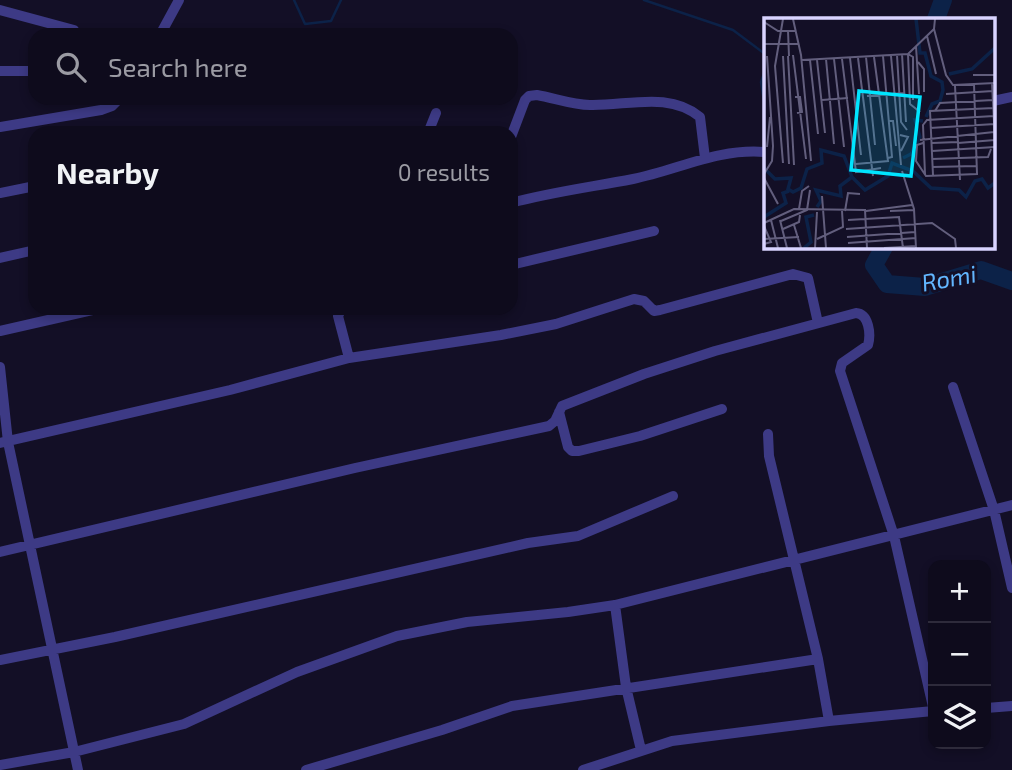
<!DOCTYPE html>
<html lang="en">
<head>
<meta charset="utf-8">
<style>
	body { margin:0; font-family:"Exo 2",sans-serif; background:#171425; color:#f1f3f6 }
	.controls { position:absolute; right:21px; bottom:21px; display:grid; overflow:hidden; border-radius:14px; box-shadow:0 4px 10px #0003 }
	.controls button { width:63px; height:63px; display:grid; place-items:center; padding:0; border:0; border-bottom:2px solid #2e2b3b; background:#0e0b1c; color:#f1f3f6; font:35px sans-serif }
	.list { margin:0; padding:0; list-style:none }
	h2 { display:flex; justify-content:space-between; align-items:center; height:91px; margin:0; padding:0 28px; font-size:30px }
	h2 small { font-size:23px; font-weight:400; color:#9b9ba3 }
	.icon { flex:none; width:38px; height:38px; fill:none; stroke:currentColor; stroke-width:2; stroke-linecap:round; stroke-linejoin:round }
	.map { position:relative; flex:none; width:1012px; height:770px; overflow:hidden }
	.search { position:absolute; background:#0e0b1c; box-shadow:0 4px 10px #0003; left:28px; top:28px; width:490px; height:77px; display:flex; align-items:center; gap:18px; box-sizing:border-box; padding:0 24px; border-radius:21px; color:#9b9ba3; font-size:26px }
	.panel { position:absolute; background:#0e0b1c; box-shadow:0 4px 10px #0003; left:28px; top:126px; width:490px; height:189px; border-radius:21px }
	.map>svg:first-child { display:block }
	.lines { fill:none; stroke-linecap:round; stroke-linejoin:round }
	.stream { stroke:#0c2248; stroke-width:2.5 }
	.river { stroke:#0c2248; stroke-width:18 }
	.minor { stroke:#3d3a85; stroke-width:10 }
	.labels { text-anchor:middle; stroke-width:6; stroke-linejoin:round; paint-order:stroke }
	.water-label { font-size:24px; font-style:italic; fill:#62b6ff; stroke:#130f26 }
	.inset-river { fill:none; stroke:#0c2248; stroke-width:3.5 }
	.inset-road { fill:none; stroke:#625e7d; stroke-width:2 }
	.view { fill:#00e5ff; fill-opacity:0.15; stroke:#00e5ff; stroke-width:3.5 }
	.inset-edge { fill:none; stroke:#d9d4ff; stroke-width:3.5 }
</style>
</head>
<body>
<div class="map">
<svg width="1012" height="770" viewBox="0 0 1012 770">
	<rect width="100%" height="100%" fill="#130f26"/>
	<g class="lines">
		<path class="stream" d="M 294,0 L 305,24 L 331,21 L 341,0
			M 644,0 L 733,30 L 765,54
			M 765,71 L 761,82 L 765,108"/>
		<path class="river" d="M 936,19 L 943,0
			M 884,247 L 874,265 L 887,284 L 925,287 L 981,270 L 1012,281"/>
		<path class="minor" d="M 0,10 L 74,30
			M 160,35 L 179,0
			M 0,71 L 35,71
			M 993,101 L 1012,97
			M 0,127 L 101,110 L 112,106 L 120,98
			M 336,133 L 339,132
			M 428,133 L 436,113
			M 511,137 L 525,100 L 529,96 L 537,95 C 554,98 573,105 590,105 C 627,106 669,91 700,117 L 705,158
			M 0,193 L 35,186
			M 511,203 C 552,192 592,187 633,179 C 678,170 718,148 765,152
			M 0,258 L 35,250
			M 511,265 L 654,231
			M 342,308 L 338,316 L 349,358
			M 0,331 L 101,308
			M 0,367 L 8,442 L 78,770
			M 953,387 L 994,510 L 1012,588
			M 559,412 L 568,447 L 572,451 L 579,451 L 640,436 L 722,409
			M 768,434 L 769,456 L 818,659 L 829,721
			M 0,443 L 230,390 L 349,358 L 501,335 L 556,324 L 634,299 L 644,301 L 654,311 L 660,310 L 793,274 L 808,278 L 818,323
			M 0,552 L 355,468 L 549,426 L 555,421 L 562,406 L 644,374 L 715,351 L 856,313 C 869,314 871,334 868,345 L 842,363 L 840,371 L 894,536 L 933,707
			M 615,605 L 626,687 L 641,750
			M 0,660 L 115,637 L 528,543 L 578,536 L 673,496
			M 986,708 L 1012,706
			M 0,765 L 74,752 L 184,724 L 297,672 L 397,636 L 467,622 L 568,612 L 615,605 L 1012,505
			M 306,770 L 442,730 L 512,706 L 818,659
			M 583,770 L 672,741 L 829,721 L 933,711"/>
	</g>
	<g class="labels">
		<g class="water-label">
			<text transform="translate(949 279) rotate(-10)" y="8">Romi</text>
		</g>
	</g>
	<g transform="translate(764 18)">
		<rect width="231" height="231" fill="#130f26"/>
		<path class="inset-river" d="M 152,1 L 156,35 L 161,35 L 167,58 L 178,64 L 179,72 L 176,83 L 168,86 L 162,99M 185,56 L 208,51 L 231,30M 139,140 L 147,136 L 156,119 L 151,102 L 159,103M 0,150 L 11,161 L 27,160 L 24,171 L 29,174 L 37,170 L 43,151 L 58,145 L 57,132 L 80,138 L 88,159 L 101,172 L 124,158 L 128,145 L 149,153 L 167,170 L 195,172 L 202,179 L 211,163 L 218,161 L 224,170 L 231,165M 53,189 L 57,183 L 52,172 L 77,178 L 76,168 L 88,159M 0,199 L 22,185 L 19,175 L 25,173M 40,230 L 47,224 L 42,199 L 50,197"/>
		<path class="inset-road" d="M 19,1 L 11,48 L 19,145M 29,1 L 37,37 L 47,143M 171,1 L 170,11 L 182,57 L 189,67 L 231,65M 0,4 L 14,13 L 32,13M 24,13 L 25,38M 163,18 L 172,56M 0,26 L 35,26M 152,28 L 155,76M 138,36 L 142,104M 144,36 L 146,86 L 156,94M 144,36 L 149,39 L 149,82M 29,37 L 42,141M 133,37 L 137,104 L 143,112M 19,38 L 25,146M 24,38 L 30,147M 119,38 L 128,139 L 124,140M 127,38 L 137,147M 102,39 L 111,127M 86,40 L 97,137M 94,40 L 109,158M 62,41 L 70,126M 70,41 L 80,129M 78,41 L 92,154 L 117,150M 38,42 L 144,36 L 170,11M 46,42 L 54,116M 53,42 L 61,115M 154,44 L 160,51 L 160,74M 209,57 L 231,57M 228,65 L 231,124M 191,68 L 196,162M 182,76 L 229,73M 103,78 L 140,75M 31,79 L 36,79 L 38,94 L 33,95M 58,82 L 84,80M 171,93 L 176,85 L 229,82M 125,103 L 129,103 L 132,128M 166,110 L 231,106M 136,117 L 144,119 L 137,133M 156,122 L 230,114M 159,125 L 153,127 L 152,143 L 162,158 L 213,156 L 210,66M 168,125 L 194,124M 194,125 L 231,122M 3,129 L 6,99M 168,133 L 231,129M 168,141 L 224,139 L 227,131M 92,146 L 124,143 L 110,39M 168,149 L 213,148M 138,153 L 150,191 L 152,230M 0,156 L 8,143 L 9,128 L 3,38M 161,156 L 159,107 L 163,102 L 230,98M 169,157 L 166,93 L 230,90M 0,160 L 14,186M 58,178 L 62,230M 35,191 L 38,173 L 45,168M 81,193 L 84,175 L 96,176M 102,193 L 148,187M 126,193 L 150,192M 7,202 L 14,230M 16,202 L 23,230M 84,202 L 135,199 L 139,230M 17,203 L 43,192 L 46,172M 0,205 L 30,191 L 101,192 L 103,230M 30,207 L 37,230M 0,208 L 7,224 L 0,226M 19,211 L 35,204 L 36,197M 82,211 L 168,205 L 191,221 L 192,230M 83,219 L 151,214M 0,221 L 35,219M 53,221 L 79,209 L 78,193M 84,225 L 152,220M 51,230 L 53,194M 120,230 L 152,228"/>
		<path class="view" d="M 95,73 L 156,79 L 147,158 L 87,152 Z"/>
		<rect width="231" height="231" class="inset-edge"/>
	</g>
</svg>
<div class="controls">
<button>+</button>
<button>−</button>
<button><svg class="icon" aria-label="layers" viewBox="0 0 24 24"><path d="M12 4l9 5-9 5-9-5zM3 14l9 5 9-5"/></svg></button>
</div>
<div class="search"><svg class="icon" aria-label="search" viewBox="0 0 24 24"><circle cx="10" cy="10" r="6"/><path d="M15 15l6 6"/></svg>Search here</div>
<section class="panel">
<h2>Nearby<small>0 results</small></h2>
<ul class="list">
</ul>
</section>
</div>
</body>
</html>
